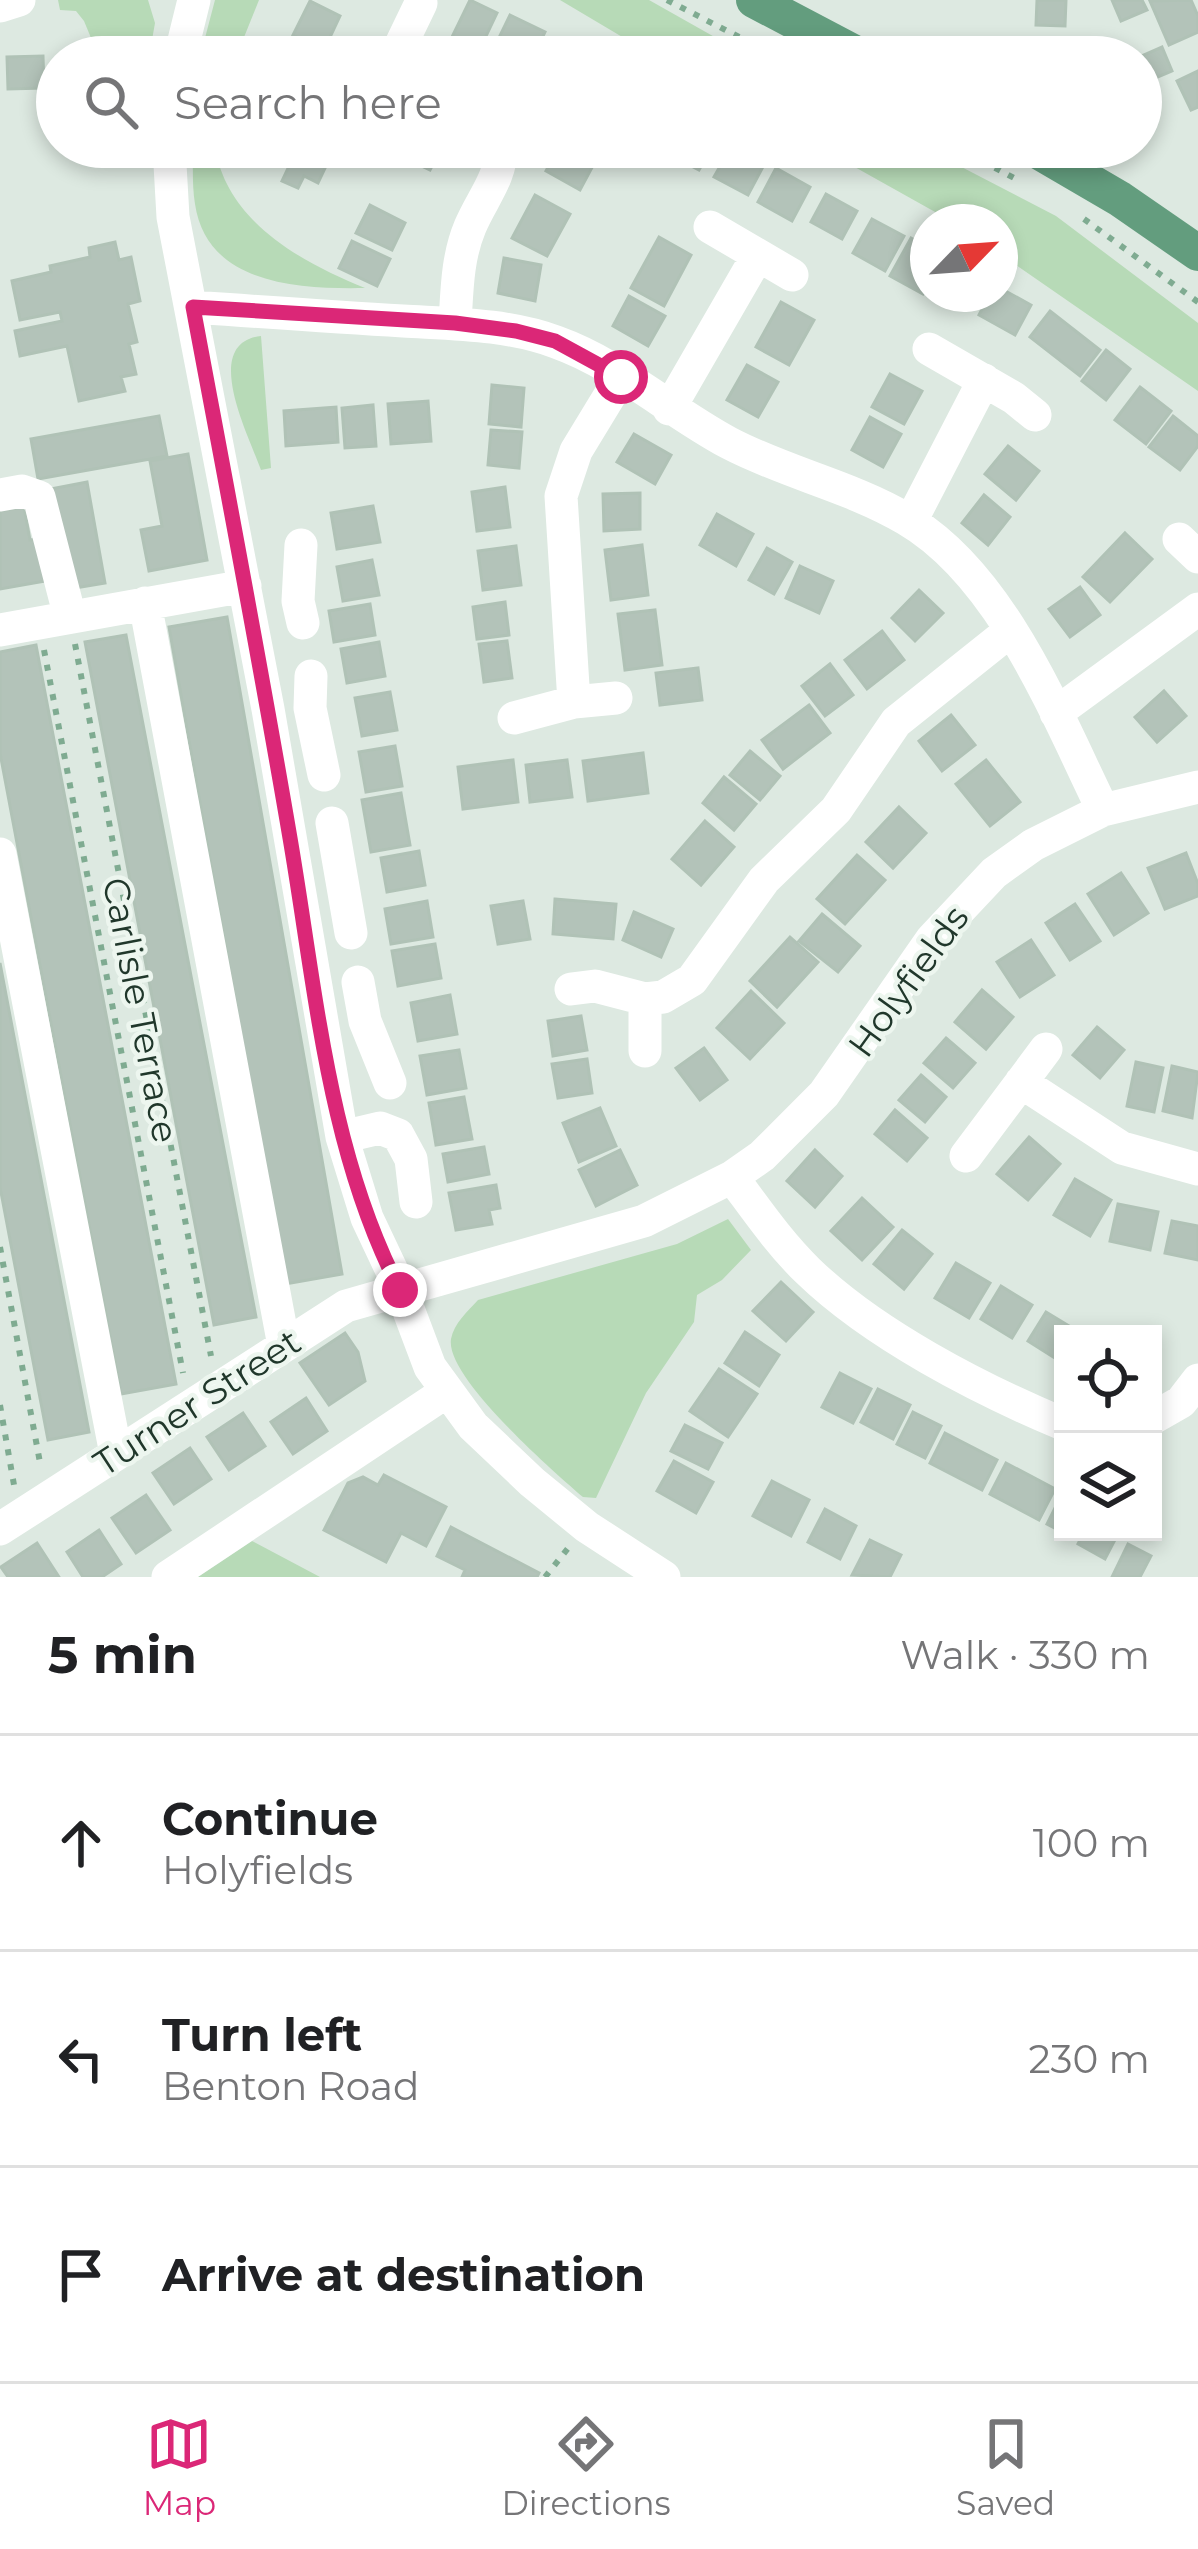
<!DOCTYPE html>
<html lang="en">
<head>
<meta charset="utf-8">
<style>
	body { margin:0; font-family:Montserrat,sans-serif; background:#f6f6f6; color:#202124 }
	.controls { position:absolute; right:36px; bottom:36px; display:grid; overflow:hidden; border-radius:0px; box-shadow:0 6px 18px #0003 }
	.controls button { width:108px; height:108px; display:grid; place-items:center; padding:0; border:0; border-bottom:3px solid #e0e0e0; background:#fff; color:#202124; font:60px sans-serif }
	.compass { position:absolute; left:910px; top:204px; width:108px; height:108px; border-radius:50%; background:#fff; box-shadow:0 6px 18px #0003; rotate:65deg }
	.stop { position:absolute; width:36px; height:36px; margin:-27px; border:9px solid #db2777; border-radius:50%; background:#fff }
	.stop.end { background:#db2777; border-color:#fff; box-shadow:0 3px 12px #0008 }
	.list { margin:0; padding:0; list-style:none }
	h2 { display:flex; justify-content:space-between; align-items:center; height:156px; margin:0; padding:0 48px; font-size:51px }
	h2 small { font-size:39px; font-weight:400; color:#757577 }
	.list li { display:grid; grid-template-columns:78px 1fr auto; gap:36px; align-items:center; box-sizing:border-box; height:216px; padding:0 48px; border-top:3px solid #e0e0e0 }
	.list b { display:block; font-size:45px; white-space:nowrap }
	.list p { margin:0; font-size:39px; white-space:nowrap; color:#757577 }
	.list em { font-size:39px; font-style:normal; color:#757577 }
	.icon { flex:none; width:66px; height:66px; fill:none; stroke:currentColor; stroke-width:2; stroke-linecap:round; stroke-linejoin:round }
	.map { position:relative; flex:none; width:1198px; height:1577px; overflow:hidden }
	.search { position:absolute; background:#fff; box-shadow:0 6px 18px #0003; left:36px; right:36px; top:36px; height:132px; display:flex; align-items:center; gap:30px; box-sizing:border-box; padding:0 42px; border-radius:66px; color:#757577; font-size:45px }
	.sheet { height:804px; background:#fff }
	nav { display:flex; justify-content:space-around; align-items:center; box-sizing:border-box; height:168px; border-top:3px solid #e0e0e0; background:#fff; font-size:33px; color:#757577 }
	nav a { display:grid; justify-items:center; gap:6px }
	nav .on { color:#db2777 }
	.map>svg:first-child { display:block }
	.green { fill:#b7dab7 }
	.building { fill:#b3c3b9; stroke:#b0c2b6; stroke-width:3 }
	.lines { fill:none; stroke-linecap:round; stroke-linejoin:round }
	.path { stroke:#7fab91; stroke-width:6; stroke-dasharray:6 9; stroke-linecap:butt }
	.minor { stroke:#fff; stroke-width:33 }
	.major { stroke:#639d7e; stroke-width:36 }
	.route { stroke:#db2777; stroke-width:15 }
	.labels { text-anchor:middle; stroke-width:9; stroke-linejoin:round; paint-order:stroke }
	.street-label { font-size:36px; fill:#20372b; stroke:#edf6ef }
</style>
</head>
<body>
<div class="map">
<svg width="1198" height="1577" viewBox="0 0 1198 1577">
	<rect width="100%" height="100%" fill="#dde9e1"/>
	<path class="green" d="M 58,0 L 148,0 L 155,23 L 149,57 L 99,57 L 84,21 L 76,11 L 60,10 Z
		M 215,0 L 259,0 L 236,57 L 200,57 Z
		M 560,0 L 649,0 L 750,57 L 656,57 Z
		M 193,147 L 215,147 C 227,222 301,262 365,288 C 302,289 207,286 195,204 C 192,186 193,166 193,147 Z
		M 819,147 L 923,147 L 1056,216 L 1198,323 L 1198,391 L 1000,254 L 1000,222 L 953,222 Z
		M 261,336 L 271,468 L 261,470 C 249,436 200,343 261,336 Z
		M 728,1219 L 751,1250 L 722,1280 L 697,1295 L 694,1322 L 646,1393 L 596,1498 L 583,1497 C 554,1472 445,1377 451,1339 C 454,1323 468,1311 478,1300 L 677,1244 Z
		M 252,1541 L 320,1577 L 198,1577 Z"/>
	<path class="building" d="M 470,0 L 497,13 L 478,53 L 451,39 Z
		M 1037,0 L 1066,0 L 1065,26 L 1036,25 Z
		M 1112,0 L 1142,0 L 1147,10 L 1121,21 Z
		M 1191,0 L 1198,16 L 1198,32 L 1169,45 L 1150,1 Z
		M 310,1 L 340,16 L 324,50 L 293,35 Z
		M 510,15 L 545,32 L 533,57 L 513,57 L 494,48 Z
		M 1162,47 L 1172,71 L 1146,82 L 1139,57 Z
		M 43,56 L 44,88 L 8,89 L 7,57 Z
		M 1198,71 L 1198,107 L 1191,110 L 1177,81 Z
		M 298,147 L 335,147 L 318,183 L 304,176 L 298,188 L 282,181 Z
		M 393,147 L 442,147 L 430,170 L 391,151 Z
		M 559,147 L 577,147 L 597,158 L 580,190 L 546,171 Z
		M 670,147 L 712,147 L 699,170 L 667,153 Z
		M 731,147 L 740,147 L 766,161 L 748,195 L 714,177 Z
		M 776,168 L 810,187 L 792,221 L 758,202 Z
		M 826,194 L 857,211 L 842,239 L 811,222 Z
		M 535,195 L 570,214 L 547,256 L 512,238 Z
		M 370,205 L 405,223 L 392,250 L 356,233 Z
		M 872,219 L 904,236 L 885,271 L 853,253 Z
		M 659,237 L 691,255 L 664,306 L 631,288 Z
		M 911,238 L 928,248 L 928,286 L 923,294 L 890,276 Z
		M 352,241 L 390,259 L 377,286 L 339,268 Z
		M 115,242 L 119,260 L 131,257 L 140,301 L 128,304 L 137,342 L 129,344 L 136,374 L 121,377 L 125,391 L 79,401 L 67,346 L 20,356 L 15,331 L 62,321 L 60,312 L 20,320 L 12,281 L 51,272 L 50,266 L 90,257 L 89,248 Z
		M 504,258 L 541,265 L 535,301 L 498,293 Z
		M 1000,288 L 1031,305 L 1015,335 L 979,315 L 990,294 L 1000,294 Z
		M 629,296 L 665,316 L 648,346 L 613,326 Z
		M 781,302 L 814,320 L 789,365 L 756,347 Z
		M 1050,311 L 1100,350 L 1080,376 L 1030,337 Z
		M 1106,350 L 1130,369 L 1106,400 L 1082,381 Z
		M 747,365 L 778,382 L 758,417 L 727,400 Z
		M 890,374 L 922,391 L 904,424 L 872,407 Z
		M 492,385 L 524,388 L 521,427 L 489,424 Z
		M 1140,387 L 1171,411 L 1146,444 L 1115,420 Z
		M 428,401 L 431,441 L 391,444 L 388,404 Z
		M 373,405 L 376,446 L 345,448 L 342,408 Z
		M 336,407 L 338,442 L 286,446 L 284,411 Z
		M 159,416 L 167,456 L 38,479 L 31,439 Z
		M 1173,416 L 1198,436 L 1198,446 L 1180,470 L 1149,447 Z
		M 870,417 L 901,434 L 883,467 L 852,450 Z
		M 491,430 L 522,432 L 519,468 L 488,465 Z
		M 634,434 L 671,455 L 655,484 L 617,462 Z
		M 1008,446 L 1039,471 L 1016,500 L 985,474 Z
		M 188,454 L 207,560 L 149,571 L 141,530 L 162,526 L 150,461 Z
		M 87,482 L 105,583 L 69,589 L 51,489 Z
		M 505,487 L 510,527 L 477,531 L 472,492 Z
		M 640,493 L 640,529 L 604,531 L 603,494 Z
		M 984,495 L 1010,517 L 988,545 L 962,523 Z
		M 373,506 L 380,542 L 337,549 L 331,513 Z
		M 24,507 L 30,540 L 38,539 L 45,581 L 0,589 L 0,511 Z
		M 717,514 L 753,534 L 736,566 L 700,545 Z
		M 1125,533 L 1152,559 L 1110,602 L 1083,577 Z
		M 642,545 L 648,595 L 611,600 L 605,550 Z
		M 516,546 L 521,585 L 483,590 L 478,551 Z
		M 767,548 L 792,562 L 774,594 L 749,580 Z
		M 372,560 L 379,595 L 343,601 L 337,567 Z
		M 800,566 L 833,581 L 819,613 L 786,598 Z
		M 1080,587 L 1100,615 L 1070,637 L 1049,609 Z
		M 919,590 L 943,613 L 915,641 L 892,618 Z
		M 505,602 L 509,635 L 477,639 L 473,607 Z
		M 370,604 L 375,635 L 334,642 L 329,611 Z
		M 655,610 L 662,665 L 625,670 L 618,614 Z
		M 227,617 L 342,1274 L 285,1284 L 169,627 Z
		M 882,631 L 904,660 L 867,689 L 845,660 Z
		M 126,635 L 256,1317 L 214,1325 L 85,642 Z
		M 507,641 L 512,678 L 484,682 L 479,644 Z
		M 379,642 L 385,676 L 347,683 L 341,649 Z
		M 36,645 L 176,1384 L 121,1394 L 0,753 L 0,652 Z
		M 830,664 L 853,695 L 825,716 L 802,686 Z
		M 698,668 L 702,700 L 660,705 L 656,673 Z
		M 1164,691 L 1186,716 L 1157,742 L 1135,717 Z
		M 390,692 L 397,730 L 362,736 L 355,698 Z
		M 809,705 L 830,733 L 783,769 L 762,740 Z
		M 951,715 L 975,745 L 942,771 L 919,741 Z
		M 395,746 L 402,786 L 366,792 L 359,752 Z
		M 750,751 L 780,776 L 760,800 L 730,775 Z
		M 643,753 L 648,793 L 588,801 L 583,761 Z
		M 513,760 L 518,802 L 463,809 L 458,767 Z
		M 567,760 L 572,797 L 530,802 L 526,765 Z
		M 986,760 L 1020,802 L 990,826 L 956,784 Z
		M 724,777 L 756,804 L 734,830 L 703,803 Z
		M 401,793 L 410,845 L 371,852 L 362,800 Z
		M 899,807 L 926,833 L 893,868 L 866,842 Z
		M 705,821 L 734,847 L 701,885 L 672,859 Z
		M 419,851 L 425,885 L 387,892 L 381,858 Z
		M 1186,853 L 1198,884 L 1198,896 L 1165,909 L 1148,868 Z
		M 857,855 L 885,880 L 845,924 L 817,899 Z
		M 1121,873 L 1148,913 L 1114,935 L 1088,894 Z
		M 555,899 L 616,904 L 613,939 L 553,934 Z
		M 427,901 L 433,937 L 391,944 L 385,909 Z
		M 523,901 L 530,939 L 498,944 L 491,906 Z
		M 1075,904 L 1100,941 L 1070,960 L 1046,923 Z
		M 634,912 L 673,929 L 661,957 L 623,940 Z
		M 822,914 L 860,946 L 838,972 L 799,941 Z
		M 790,937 L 818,962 L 777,1007 L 750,981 Z
		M 1031,940 L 1054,975 L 1020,997 L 997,962 Z
		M 435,944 L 441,978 L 398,986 L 392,951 Z
		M 0,963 L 89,1432 L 48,1440 L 0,1187 Z
		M 982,990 L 1013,1017 L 986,1049 L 955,1022 Z
		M 751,991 L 784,1023 L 750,1059 L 717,1028 Z
		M 450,995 L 457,1034 L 418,1041 L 411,1003 Z
		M 581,1016 L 587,1050 L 553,1056 L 548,1021 Z
		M 1097,1027 L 1124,1050 L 1100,1078 L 1073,1055 Z
		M 946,1038 L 975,1063 L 953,1088 L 924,1063 Z
		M 704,1048 L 727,1080 L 700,1100 L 676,1068 Z
		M 459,1050 L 466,1088 L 427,1095 L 420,1056 Z
		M 587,1059 L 592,1093 L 558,1098 L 552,1064 Z
		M 1136,1062 L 1163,1068 L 1154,1112 L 1127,1106 Z
		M 1172,1066 L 1198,1072 L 1192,1118 L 1163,1111 Z
		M 921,1075 L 946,1097 L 925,1122 L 899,1100 Z
		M 464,1097 L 472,1139 L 436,1145 L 429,1103 Z
		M 600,1108 L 616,1146 L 579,1162 L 563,1123 Z
		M 895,1110 L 927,1138 L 907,1161 L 875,1134 Z
		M 1029,1137 L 1060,1164 L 1028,1200 L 997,1174 Z
		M 484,1147 L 489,1174 L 448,1182 L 443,1154 Z
		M 620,1150 L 637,1185 L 596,1206 L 579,1170 Z
		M 815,1150 L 842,1176 L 815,1207 L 787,1181 Z
		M 1075,1179 L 1111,1200 L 1090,1236 L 1054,1215 Z
		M 496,1185 L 500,1208 L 489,1210 L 492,1224 L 456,1230 L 449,1193 Z
		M 862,1198 L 893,1227 L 862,1260 L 831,1231 Z
		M 1118,1204 L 1158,1212 L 1150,1250 L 1110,1241 Z
		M 1172,1221 L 1198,1226 L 1198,1260 L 1165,1253 Z
		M 902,1230 L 932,1254 L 904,1289 L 874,1264 Z
		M 956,1263 L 990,1283 L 969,1318 L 935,1298 Z
		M 781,1282 L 813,1312 L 786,1341 L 753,1311 Z
		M 1001,1286 L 1032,1305 L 1012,1338 L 981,1319 Z
		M 1046,1312 L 1079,1332 L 1063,1334 L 1061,1362 L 1028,1341 Z
		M 745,1332 L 779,1355 L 759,1386 L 725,1363 Z
		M 345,1333 L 358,1352 L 365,1381 L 329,1405 L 300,1363 Z
		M 719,1369 L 757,1394 L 728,1437 L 690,1411 Z
		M 840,1373 L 871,1389 L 853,1423 L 822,1407 Z
		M 878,1389 L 910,1405 L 893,1439 L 861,1422 Z
		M 306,1398 L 327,1431 L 293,1454 L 271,1422 Z
		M 913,1412 L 941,1426 L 925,1458 L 897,1444 Z
		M 243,1413 L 265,1446 L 229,1470 L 207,1437 Z
		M 685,1425 L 722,1443 L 708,1469 L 671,1451 Z
		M 945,1433 L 997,1460 L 982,1490 L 930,1463 Z
		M 190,1448 L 211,1479 L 174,1504 L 153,1473 Z
		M 674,1461 L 713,1482 L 696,1513 L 657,1491 Z
		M 1006,1463 L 1055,1489 L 1039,1520 L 990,1494 Z
		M 384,1475 L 446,1507 L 426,1546 L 401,1533 L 386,1562 L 324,1530 L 348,1483 L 363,1477 L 378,1485 Z
		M 772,1481 L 809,1500 L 791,1536 L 753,1516 Z
		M 1063,1492 L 1063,1532 L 1075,1532 L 1072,1537 L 1047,1524 Z
		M 146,1495 L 170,1530 L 136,1553 L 112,1518 Z
		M 825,1509 L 856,1526 L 840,1559 L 808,1542 Z
		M 451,1527 L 539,1573 L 537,1577 L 462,1577 L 465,1570 L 437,1556 Z
		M 99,1530 L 121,1564 L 102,1577 L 83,1577 L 67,1552 Z
		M 1084,1532 L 1119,1532 L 1105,1559 L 1078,1544 Z
		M 870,1540 L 901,1555 L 890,1577 L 852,1575 Z
		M 37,1543 L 59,1577 L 8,1577 L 1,1567 Z
		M 1128,1544 L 1151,1556 L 1140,1577 L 1112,1577 Z"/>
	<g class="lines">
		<path class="path" d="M 667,0 L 778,57
			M 955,147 L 1016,179
			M 1084,219 L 1198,302
			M 75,644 L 211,1356
			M 44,650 L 183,1373
			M 0,1247 L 41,1468
			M 0,1405 L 14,1485
			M 545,1577 L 569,1547"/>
		<path class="minor" d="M 0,6 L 19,0
			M 180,57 L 194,0
			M 395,57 L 421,3
			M 169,147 L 173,217 L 268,709 L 342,1137 L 367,1218 L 401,1290 L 430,1367 L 473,1426 L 532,1482 L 587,1527 L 664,1577
			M 710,227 L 792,275
			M 193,307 C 263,312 333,317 403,321 C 453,324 508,324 556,342 C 618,364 671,412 729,443 C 786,473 850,486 906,519 C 1002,575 1056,714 1103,810
			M 455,323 C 457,291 457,258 470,227 C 481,200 502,177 501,147
			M 929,349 L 1014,398 L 1035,415
			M 669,409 L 758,255
			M 0,495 L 22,491 L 39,497 L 70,617
			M 911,521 L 984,380
			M 1179,539 L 1198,557
			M 301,545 L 298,601 L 303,623
			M 145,603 L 284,1346
			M 0,630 L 245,586
			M 311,676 L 310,708 L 324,775
			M 574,702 L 561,496 L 576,451 L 621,377
			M 1056,713 L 1198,609
			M 514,718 L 574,702 L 616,698
			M 332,823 L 351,933
			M 0,854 L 116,1454
			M 358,982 L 365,1021 L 390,1083
			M 571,989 L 595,986 L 645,999 L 645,1051
			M 645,999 L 663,997 L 692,980 L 764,880 L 836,810 L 896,722 L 1010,631
			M 1021,1082 L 1122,1148 L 1198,1169
			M 342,1137 L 380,1128 L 398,1135 L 411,1159 L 416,1202
			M 966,1156 L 1046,1049
			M 732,1177 C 756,1209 779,1243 808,1271 C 873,1334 979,1389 1063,1424
			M 1153,1418 L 1181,1402 L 1198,1380
			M 0,1529 L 346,1306 L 644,1221 L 732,1177 L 762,1156 L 824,1094 L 932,939 L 994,873 L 1033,845 L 1103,810 L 1198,787
			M 168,1577 L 446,1392"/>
		<path class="major" d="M 754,0 L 862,57
			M 1031,147 L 1120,199 L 1198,253"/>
	</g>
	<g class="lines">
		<path class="route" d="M 400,1290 C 328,1152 316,990 290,838 C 260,661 226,484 193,307 L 455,323 L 516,331 L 555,341 L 621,377"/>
	</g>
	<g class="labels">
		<g class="street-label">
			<text transform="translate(908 981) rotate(-54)" y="13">Holyfields</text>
			<text transform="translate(141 1010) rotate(79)" y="13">Carlisle Terrace</text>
			<text transform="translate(197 1402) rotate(-33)" y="13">Turner Street</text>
		</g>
	</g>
</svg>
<div class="controls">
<button><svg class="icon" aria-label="locate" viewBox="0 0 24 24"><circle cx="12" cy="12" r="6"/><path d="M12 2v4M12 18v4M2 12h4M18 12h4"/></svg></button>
<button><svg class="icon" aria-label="layers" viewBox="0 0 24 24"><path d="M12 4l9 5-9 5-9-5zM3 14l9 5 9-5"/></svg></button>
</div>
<svg class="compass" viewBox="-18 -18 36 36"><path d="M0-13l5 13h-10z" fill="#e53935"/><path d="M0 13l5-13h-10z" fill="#757577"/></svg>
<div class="stop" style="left:621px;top:377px"></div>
<div class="stop end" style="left:400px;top:1290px"></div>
<div class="search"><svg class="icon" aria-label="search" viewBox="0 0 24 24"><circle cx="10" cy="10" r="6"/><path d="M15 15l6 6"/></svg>Search here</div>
</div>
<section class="sheet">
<h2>5 min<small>Walk · 330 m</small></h2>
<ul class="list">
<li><svg class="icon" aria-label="ahead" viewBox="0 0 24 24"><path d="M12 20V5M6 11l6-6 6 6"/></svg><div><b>Continue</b><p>Holyfields</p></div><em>100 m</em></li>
<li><svg class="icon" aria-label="left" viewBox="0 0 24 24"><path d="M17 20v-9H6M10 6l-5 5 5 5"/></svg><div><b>Turn left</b><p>Benton Road</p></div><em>230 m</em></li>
<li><svg class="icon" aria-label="arrive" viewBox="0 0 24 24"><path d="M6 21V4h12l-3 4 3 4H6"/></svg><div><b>Arrive at destination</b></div></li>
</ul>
</section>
<nav>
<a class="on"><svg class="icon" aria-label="map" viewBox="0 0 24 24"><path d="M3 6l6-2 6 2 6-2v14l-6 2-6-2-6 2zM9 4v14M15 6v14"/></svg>Map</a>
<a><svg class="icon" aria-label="directions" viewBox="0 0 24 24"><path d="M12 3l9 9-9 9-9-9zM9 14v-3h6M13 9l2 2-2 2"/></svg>Directions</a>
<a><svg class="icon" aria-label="saved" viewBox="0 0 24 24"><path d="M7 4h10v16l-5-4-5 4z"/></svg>Saved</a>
</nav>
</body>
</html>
